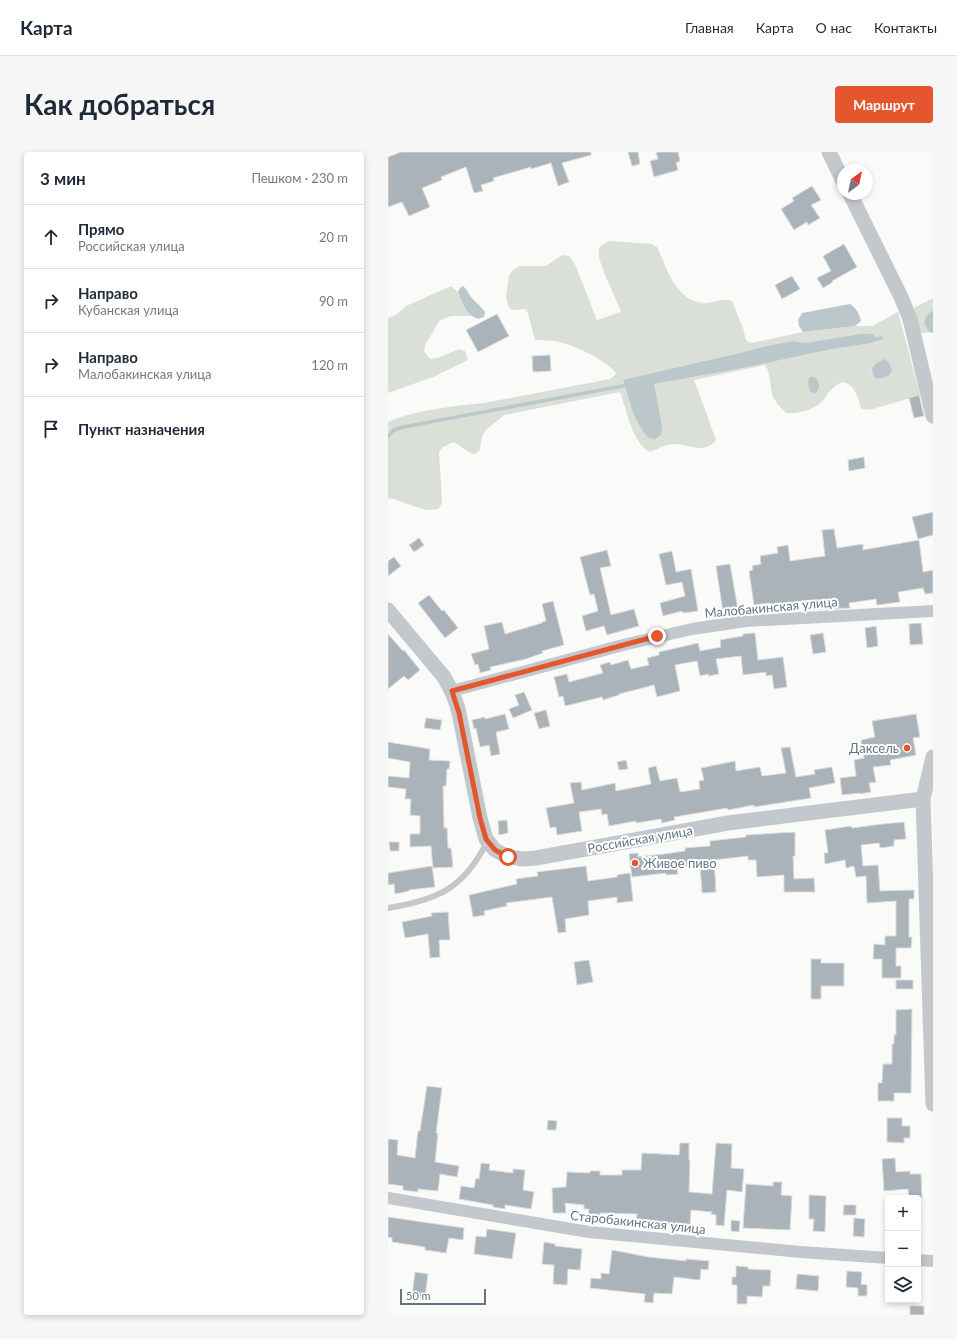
<!DOCTYPE html>
<html lang="ru">
<head>
<meta charset="utf-8">
<style>
	body { margin:0; font-family:Lato,sans-serif; background:#f6f6f7; color:#1f2937 }
	.controls { position:absolute; right:12px; bottom:12px; display:grid; overflow:hidden; border-radius:4px; box-shadow:0 2px 6px #0003 }
	.controls button { width:36px; height:36px; display:grid; place-items:center; padding:0; border:0; border-bottom:1px solid #e0e1e3; background:#fff; color:#1f2937; font:20px sans-serif }
	.compass { position:absolute; left:449px; top:12px; width:36px; height:36px; border-radius:50%; background:#fff; box-shadow:0 2px 6px #0003; rotate:33deg }
	.scale { position:absolute; left:12px; bottom:10px; width:86px; box-sizing:border-box; padding-left:4px; border:2px solid #657683; border-top:0; font-size:11px; line-height:14px; white-space:nowrap; color:#657683; -webkit-text-stroke:3px #fff; paint-order:stroke }
	.stop { position:absolute; width:12px; height:12px; margin:-9px; border:3px solid #e4572e; border-radius:50%; background:#fff }
	.stop.end { background:#e4572e; border-color:#fff; box-shadow:0 1px 4px #0008 }
	.list { margin:0; padding:0; list-style:none }
	h2 { display:flex; justify-content:space-between; align-items:center; height:52px; margin:0; padding:0 16px; font-size:17px }
	h2 small { font-size:13px; font-weight:400; color:#747a83 }
	.list li { display:grid; grid-template-columns:26px 1fr auto; gap:12px; align-items:center; box-sizing:border-box; height:64px; padding:0 16px; border-top:1px solid #e0e1e3 }
	.list b { display:block; font-size:15px; white-space:nowrap }
	.list p { margin:0; font-size:13px; white-space:nowrap; color:#747a83 }
	.list em { font-size:13px; font-style:normal; color:#747a83 }
	.icon { flex:none; width:22px; height:22px; fill:none; stroke:currentColor; stroke-width:2; stroke-linecap:round; stroke-linejoin:round }
	.map { position:relative; flex:none; width:545px; height:1163px; overflow:hidden; border-radius:4px }
	header { display:flex; align-items:center; gap:24px; box-sizing:border-box; height:56px; padding:0 20px; background:#fff; border-bottom:1px solid #e0e1e3 }
	header strong { font-size:19px }
	nav { display:flex; gap:22px; margin-inline-start:auto; font-size:14px }
	.intro { display:flex; align-items:center; justify-content:space-between; box-sizing:border-box; height:96px; padding:0 24px }
	h1 { margin:0; font-size:28px }
	.button { padding:10px 18px; border-radius:4px; background:#e4572e; color:#fff; font-size:14px; font-weight:700 }
	main { display:flex; gap:24px; padding:0 24px }
	aside { flex:1; background:#fff; border-radius:4px; box-shadow:0 2px 6px #0003 }
	.map>svg:first-child { display:block }
	.green { fill:#dadfd7; fill-rule:evenodd }
	.water { fill:#bbc7cb }
	.lines { fill:none; stroke-linecap:round; stroke-linejoin:round }
	.stream { stroke:#bbc7cb; stroke-width:3.5 }
	.building { fill:#aab3b9; stroke:#dcdcda }
	.service { stroke:#c3c8cc; stroke-width:6 }
	.minor { stroke:#c3c8cc; stroke-width:12 }
	.tertiary { stroke:#c3c8cc; stroke-width:15 }
	.route { stroke:#e4572e; stroke-width:5 }
	.poi-dot { fill:#e4572e; stroke:#fff; stroke-width:1.5 }
	.labels { text-anchor:middle; stroke-width:4; stroke-linejoin:round; paint-order:stroke }
	.street-label { font-size:13px; fill:#657683; stroke:#fff }
	.poi-label { font-size:13px; fill:#657683; stroke:#fff; text-anchor:end }
</style>
</head>
<body>
<header>
<strong>Карта</strong>
<nav><a>Главная</a><a>Карта</a><a>О нас</a><a>Контакты</a></nav>
</header>
<div class="intro"><h1>Как добраться</h1><a class="button">Маршрут</a></div>
<main>
<aside>
<h2>3 мин<small>Пешком · 230 m</small></h2>
<ul class="list">
<li><svg class="icon" aria-label="ahead" viewBox="0 0 24 24"><path d="M12 20V5M6 11l6-6 6 6"/></svg><div><b>Прямо</b><p>Российская улица</p></div><em>20 m</em></li>
<li><svg class="icon" aria-label="right" viewBox="0 0 24 24"><path d="M7 20v-9h11M14 6l5 5-5 5"/></svg><div><b>Направо</b><p>Кубанская улица</p></div><em>90 m</em></li>
<li><svg class="icon" aria-label="right" viewBox="0 0 24 24"><path d="M7 20v-9h11M14 6l5 5-5 5"/></svg><div><b>Направо</b><p>Малобакинская улица</p></div><em>120 m</em></li>
<li><svg class="icon" aria-label="arrive" viewBox="0 0 24 24"><path d="M6 21V4h12l-3 4 3 4H6"/></svg><div><b>Пункт назначения</b></div></li>
</ul>
</aside>
<div class="map">
<svg width="545" height="1163" viewBox="0 0 545 1163">
	<rect width="100%" height="100%" fill="#fafaf8"/>
	<path class="green" d="M 222,89 L 264,92 L 269,95 C 279,116 288,150 317,151 C 326,151 335,145 344,149 L 355,176 L 358,188 L 363,191 L 415,180 L 467,174 L 484,174 L 510,160 L 532,243 L 485,257 L 478,258 L 473,256 C 469,240 460,218 442,239 C 438,243 435,250 430,253 C 421,259 408,262 398,261 C 393,256 388,251 385,245 C 381,234 384,223 377,213 L 306,228 L 328,288 C 318,303 300,292 286,292 C 278,292 269,297 262,300 C 244,291 239,258 232,240 L 116,263 C 100,279 95,272 92,298 L 86,302 C 78,300 73,293 65,290 L 55,295 L 51,300 L 54,348 L 53,353 L 50,357 L 40,358 L 31,356 L 6,347 L 0,346 L 0,270 C 27,258 66,254 96,251 L 222,227 L 226,224 L 228,221 C 221,210 188,194 175,191 C 166,188 156,188 147,188 L 140,161 L 137,157 L 124,158 L 120,154 L 118,144 L 121,123 L 125,118 L 132,114 L 158,114 L 174,103 L 181,104 L 186,110 L 209,168 L 233,160 C 229,146 208,110 211,98 C 212,93 218,91 222,89 ZM 406,189 L 418,191 L 483,191 L 444,197 L 350,217 L 266,232 L 242,254 L 235,229 L 383,193 ZM 483,218 L 504,218 L 502,223 L 495,226 L 488,227 L 485,223 Z
		M 63,134 L 70,140 L 83,164 L 63,164 L 52,168 L 37,193 L 36,199 L 42,207 L 50,206 L 71,197 L 77,199 L 80,208 L 45,225 L 0,241 L 0,166 L 9,162 L 18,154 Z
		M 545,146 L 545,158 L 536,172 L 541,180 L 532,181 L 526,156 Z"/>
	<path class="water" d="M 75,134 C 79,137 80,141 83,145 C 88,151 93,154 97,160 L 96,165 C 82,172 75,151 70,140 L 72,136 Z
		M 462,152 C 469,157 471,161 473,169 L 467,174 L 415,180 L 411,174 L 410,168 L 414,161 Z
		M 545,158 L 545,181 L 541,180 L 536,172 L 538,165 Z
		M 473,182 L 485,182 L 488,186 L 484,191 L 444,197 L 350,217 L 266,232 L 274,275 L 273,283 L 267,287 L 261,286 C 246,271 241,248 235,228 L 347,202 L 383,193 L 406,189 L 418,191 Z
		M 497,207 L 501,211 L 504,218 L 502,223 L 495,226 L 488,227 C 479,217 487,211 497,207 Z
		M 423,225 L 427,225 C 432,232 433,235 427,242 L 422,239 L 420,232 L 421,226 Z"/>
	<g class="lines">
		<path class="stream" d="M 484,188 L 493,186
			M 0,284 L 6,278 L 15,275 L 240,233"/>
	</g>
	<path class="building" d="M 13,0 L 203,0 L 203,3 L 174,11 L 181,30 L 170,34 L 163,11 L 143,17 L 143,15 L 105,26 L 106,29 L 93,33 L 95,39 L 86,41 L 78,15 L 53,25 L 54,28 L 34,36 L 42,55 L 21,64 L 14,50 L 0,55 L 0,5 Z
		M 240,0 L 250,0 L 252,12 L 244,14 Z
		M 268,0 L 290,0 L 292,9 L 288,11 L 290,18 L 266,25 L 262,9 L 270,7 Z
		M 424,34 L 433,48 L 423,53 L 432,66 L 420,73 L 419,70 L 406,78 L 393,57 L 406,49 L 404,46 Z
		M 456,92 L 469,115 L 444,129 L 445,130 L 435,136 L 429,126 L 443,119 L 435,104 Z
		M 404,124 L 412,137 L 394,147 L 387,133 Z
		M 109,162 L 121,184 L 90,200 L 78,178 Z
		M 162,203 L 163,219 L 145,220 L 144,204 Z
		M 531,243 L 536,264 L 526,266 L 521,246 Z
		M 476,305 L 477,316 L 461,319 L 460,308 Z
		M 545,360 L 545,383 L 530,387 L 524,365 Z
		M 446,377 L 449,396 L 475,392 L 475,398 L 531,388 L 535,420 L 545,418 L 545,441 L 537,442 L 535,436 L 510,440 L 512,450 L 489,453 L 488,447 L 461,451 L 462,456 L 426,458 L 426,452 L 422,452 L 422,448 L 383,454 L 382,451 L 366,453 L 361,419 L 365,418 L 364,414 L 373,412 L 372,404 L 390,401 L 389,395 L 400,393 L 402,409 L 437,404 L 434,378 Z
		M 31,386 L 36,393 L 26,400 L 21,393 Z
		M 219,398 L 223,414 L 212,416 L 223,463 L 246,457 L 251,474 L 219,483 L 216,474 L 198,479 L 194,464 L 210,459 L 206,442 L 202,443 L 192,405 Z
		M 284,399 L 288,420 L 303,417 L 310,459 L 295,461 L 294,459 L 275,464 L 272,451 L 297,444 L 294,430 L 278,433 L 271,402 Z
		M 6,405 L 13,414 L 0,424 L 0,409 Z
		M 342,412 L 350,458 L 335,460 L 328,414 Z
		M 41,443 L 54,459 L 56,458 L 70,476 L 57,486 L 30,451 Z
		M 165,449 L 176,493 L 154,499 L 155,501 L 138,507 L 102,515 L 103,518 L 92,521 L 90,512 L 87,513 L 83,502 L 101,497 L 96,474 L 114,470 L 117,482 L 154,471 L 154,470 L 158,469 L 154,452 Z
		M 533,471 L 535,492 L 522,493 L 521,472 Z
		M 488,474 L 490,494 L 479,496 L 477,476 Z
		M 367,481 L 370,508 L 395,505 L 399,535 L 386,537 L 384,523 L 378,524 L 378,520 L 355,523 L 353,504 L 328,507 L 331,522 L 321,524 L 320,522 L 312,524 L 309,509 L 287,513 L 292,539 L 269,545 L 266,533 L 231,542 L 231,543 L 215,548 L 214,545 L 177,554 L 175,544 L 171,545 L 166,525 L 179,522 L 181,530 L 215,521 L 212,513 L 222,510 L 223,513 L 240,508 L 243,517 L 261,513 L 259,506 L 271,503 L 271,500 L 310,491 L 312,499 L 333,495 L 332,488 L 355,484 L 355,482 Z
		M 435,481 L 438,500 L 425,502 L 422,483 Z
		M 0,482 L 15,499 L 16,498 L 32,518 L 20,528 L 16,524 L 0,537 Z
		M 136,540 L 144,558 L 125,566 L 121,557 L 131,553 L 127,543 Z
		M 158,558 L 162,574 L 151,577 L 146,561 Z
		M 117,562 L 121,577 L 108,580 L 112,602 L 103,604 L 101,593 L 92,595 L 88,576 L 86,577 L 84,568 L 97,565 L 97,567 Z
		M 528,562 L 532,585 L 525,586 L 528,603 L 502,608 L 503,613 L 485,615 L 488,630 L 481,631 L 483,640 L 472,642 L 472,641 L 454,643 L 452,626 L 468,624 L 466,608 L 476,606 L 473,588 L 487,585 L 484,569 Z
		M 38,566 L 54,568 L 52,578 L 36,576 Z
		M 0,590 L 42,597 L 41,608 L 62,609 L 61,617 L 59,617 L 58,634 L 55,634 L 56,676 L 59,676 L 60,696 L 63,696 L 65,715 L 45,716 L 43,694 L 22,695 L 22,682 L 32,682 L 32,664 L 22,663 L 23,647 L 17,647 L 18,637 L 0,635 L 0,624 L 21,626 L 22,610 L 0,606 Z
		M 402,595 L 408,625 L 427,622 L 426,618 L 444,615 L 447,631 L 421,636 L 423,646 L 366,655 L 366,653 L 340,658 L 339,656 L 286,665 L 287,668 L 274,671 L 273,667 L 248,671 L 248,669 L 221,674 L 219,662 L 214,663 L 213,657 L 191,660 L 194,679 L 169,683 L 168,675 L 162,676 L 158,656 L 186,651 L 182,631 L 193,630 L 194,638 L 227,631 L 228,639 L 263,632 L 260,616 L 268,614 L 272,629 L 289,626 L 292,640 L 312,637 L 311,629 L 316,628 L 313,616 L 347,609 L 348,619 L 372,615 L 374,624 L 398,621 L 393,596 Z
		M 238,608 L 240,617 L 231,618 L 229,610 Z
		M 119,668 L 120,681 L 111,683 L 110,669 Z
		M 516,670 L 518,687 L 506,688 L 506,694 L 492,696 L 491,691 L 473,693 L 475,714 L 490,713 L 492,739 L 526,738 L 526,747 L 521,747 L 521,785 L 524,785 L 523,796 L 508,796 L 508,814 L 513,814 L 513,826 L 494,826 L 494,807 L 485,807 L 486,792 L 497,793 L 497,784 L 508,784 L 508,749 L 479,751 L 478,724 L 468,725 L 466,714 L 458,716 L 457,708 L 437,712 L 436,701 L 440,701 L 437,678 L 463,674 L 464,676 L 495,672 Z
		M 407,680 L 407,704 L 405,704 L 406,727 L 426,726 L 427,740 L 396,740 L 396,723 L 369,725 L 368,708 L 360,708 L 360,704 L 326,708 L 328,740 L 314,741 L 312,713 L 289,715 L 290,722 L 278,723 L 278,721 L 244,725 L 241,702 L 250,701 L 250,705 L 276,702 L 297,699 L 297,696 L 322,694 L 322,689 L 358,685 L 358,683 Z
		M 1,690 L 11,690 L 11,699 L 2,699 Z
		M 44,714 L 47,735 L 21,738 L 21,739 L 7,742 L 6,732 L 0,733 L 0,721 Z
		M 198,714 L 200,729 L 229,725 L 229,723 L 242,721 L 245,749 L 229,751 L 229,745 L 200,749 L 201,763 L 177,767 L 178,780 L 170,781 L 164,745 L 118,751 L 119,754 L 96,759 L 97,763 L 85,765 L 81,743 L 129,732 L 128,727 L 150,724 L 149,720 Z
		M 60,760 L 62,788 L 51,788 L 52,805 L 42,806 L 40,782 L 17,786 L 14,770 L 44,764 L 43,761 Z
		M 423,807 L 433,807 L 433,811 L 456,811 L 456,834 L 433,834 L 433,847 L 423,847 Z
		M 201,808 L 205,830 L 189,833 L 186,810 Z
		M 508,828 L 525,828 L 525,837 L 508,837 Z
		M 524,857 L 523,941 L 506,941 L 506,949 L 490,949 L 490,931 L 494,931 L 495,912 L 504,912 L 504,892 L 506,892 L 506,883 L 508,883 L 508,858 Z
		M 39,934 L 54,936 L 48,981 L 50,981 L 47,1010 L 71,1014 L 69,1025 L 52,1022 L 50,1039 L 30,1037 L 30,1040 L 15,1038 L 15,1034 L 0,1032 L 0,987 L 10,988 L 9,1003 L 27,1006 L 30,979 L 32,979 Z
		M 499,966 L 514,966 L 514,974 L 522,974 L 522,986 L 516,986 L 516,991 L 499,990 Z
		M 160,968 L 169,969 L 168,978 L 159,978 Z
		M 292,991 L 301,991 L 301,1008 L 302,1008 L 301,1040 L 324,1042 L 328,991 L 344,992 L 343,1016 L 356,1017 L 354,1040 L 339,1038 L 336,1074 L 328,1073 L 328,1063 L 323,1062 L 324,1060 L 303,1058 L 302,1073 L 248,1069 L 249,1062 L 212,1061 L 212,1068 L 200,1067 L 201,1057 L 196,1057 L 196,1053 L 177,1051 L 178,1061 L 165,1061 L 164,1036 L 178,1035 L 179,1020 L 202,1021 L 202,1019 L 212,1019 L 212,1023 L 234,1023 L 234,1018 L 253,1018 L 254,1001 L 291,1003 Z
		M 507,1006 L 508,1020 L 522,1019 L 522,1022 L 533,1022 L 534,1046 L 521,1046 L 520,1037 L 496,1039 L 494,1007 Z
		M 93,1011 L 102,1012 L 101,1018 L 125,1021 L 125,1017 L 137,1018 L 135,1038 L 146,1040 L 143,1057 L 117,1053 L 117,1057 L 105,1055 L 105,1053 L 71,1047 L 73,1034 L 86,1036 L 88,1026 L 91,1027 Z
		M 385,1030 L 394,1030 L 393,1043 L 404,1044 L 402,1078 L 355,1076 L 358,1032 L 385,1034 Z
		M 421,1043 L 438,1044 L 437,1080 L 425,1079 L 426,1067 L 421,1067 Z
		M 456,1053 L 468,1053 L 468,1063 L 455,1063 Z
		M 0,1065 L 76,1076 L 75,1088 L 61,1086 L 58,1101 L 37,1098 L 37,1095 L 4,1090 L 4,1086 L 0,1085 Z
		M 466,1066 L 477,1067 L 476,1085 L 465,1084 Z
		M 343,1068 L 352,1069 L 351,1080 L 343,1079 Z
		M 99,1077 L 128,1081 L 124,1107 L 86,1102 L 88,1084 L 98,1085 Z
		M 156,1090 L 167,1092 L 167,1094 L 194,1097 L 192,1118 L 180,1117 L 179,1133 L 165,1132 L 166,1113 L 154,1112 Z
		M 224,1098 L 260,1105 L 298,1109 L 298,1107 L 321,1109 L 320,1118 L 313,1117 L 312,1128 L 286,1125 L 284,1142 L 266,1141 L 265,1151 L 256,1150 L 257,1142 L 202,1136 L 203,1126 L 213,1127 L 213,1121 L 221,1122 Z
		M 348,1114 L 360,1115 L 360,1117 L 383,1118 L 382,1134 L 375,1134 L 374,1145 L 359,1144 L 359,1152 L 349,1152 L 349,1133 L 344,1133 L 344,1125 L 348,1125 Z
		M 459,1119 L 474,1120 L 473,1132 L 479,1133 L 479,1144 L 470,1144 L 470,1136 L 458,1135 Z
		M 27,1120 L 40,1122 L 37,1145 L 24,1144 Z
		M 409,1122 L 431,1124 L 430,1139 L 408,1137 Z
		M 522,1154 L 536,1154 L 536,1163 L 522,1163 Z"/>
	<g class="lines">
		<path class="service" d="M 0,756 C 50,748 76,736 99,690"/>
		<path class="minor" d="M 64,539 L 235,493 L 304,477 L 358,469 L 545,459
			M 0,1046 L 201,1080 L 413,1100 L 500,1106
			M 530,1108 L 545,1109"/>
		<path class="tertiary" d="M 441,0 L 455,29
			M 462,42 L 513,145 L 522,167 L 545,264
			M 0,458 L 56,525 C 63,537 68,547 71,561 L 92,666 L 98,687 L 107,698 L 120,705 L 136,707 L 148,706 L 340,671 L 535,647
			M 545,605 L 535,647 L 545,952"/>
	</g>
	<g class="lines">
		<path class="route" d="M 120,705 L 107,698 L 98,687 L 92,666 L 71,561 L 64,539 L 269,484"/>
	</g>
	<g class="poi-dot">
		<circle cx="519" cy="596" r="4"/>
		<circle cx="247" cy="711" r="4"/>
	</g>
	<g class="labels">
		<g class="street-label">
			<text transform="translate(383 455) rotate(-5)" y="5">Малобакинская улица</text>
			<text transform="translate(252 687) rotate(-10)" y="5">Российская улица</text>
			<text transform="translate(250 1070) rotate(6)" y="5">Старобакинская улица</text>
		</g>
		<g class="poi-label">
			<text x="511" y="601">Даксель</text>
			<text x="255" y="716" text-anchor="start">Живое пиво</text>
		</g>
	</g>
</svg>
<div class="controls">
<button>+</button>
<button>−</button>
<button><svg class="icon" aria-label="layers" viewBox="0 0 24 24"><path d="M12 4l9 5-9 5-9-5zM3 14l9 5 9-5"/></svg></button>
</div>
<svg class="compass" viewBox="-18 -18 36 36"><path d="M0-13l5 13h-10z" fill="#e53935"/><path d="M0 13l5-13h-10z" fill="#747a83"/></svg>
<div class="scale">50 m</div>
<div class="stop" style="left:120px;top:705px"></div>
<div class="stop end" style="left:269px;top:484px"></div>
</div>
</main>
</body>
</html>
